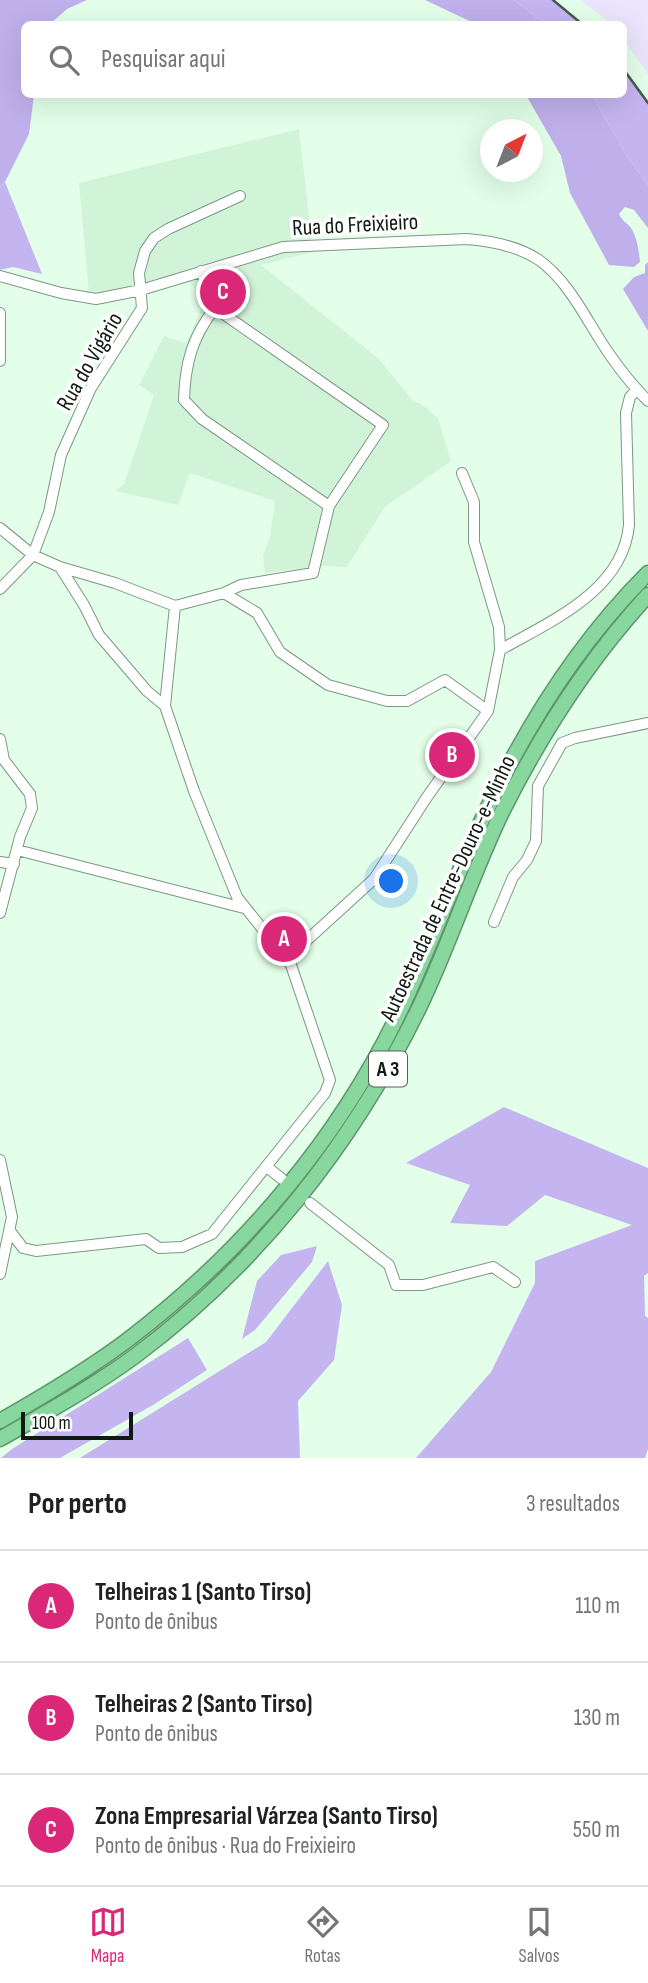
<!DOCTYPE html>
<html lang="pt">
<head>
<meta charset="utf-8">
<style>
	body { margin:0; font-family:"Sofia Sans Condensed",sans-serif; background:#f2f2f2; color:#202124 }
	.compass { position:absolute; left:480px; top:119px; width:63px; height:63px; border-radius:50%; background:#fff; box-shadow:0 7px 28px #0002; rotate:42deg }
	.scale { position:absolute; left:21px; bottom:18px; width:112px; box-sizing:border-box; padding-left:7px; border:4px solid #101a13; border-top:0; font-size:19px; line-height:24px; white-space:nowrap; color:#101a13; -webkit-text-stroke:5px #fff; paint-order:stroke }
	.you { position:absolute; left:392px; top:882px; width:24px; height:24px; margin:-18px; border:5px solid #fff; border-radius:50%; background:#1a73e8; box-shadow:0 0 0 10px #1a73e833 }
	.badge { display:grid; place-items:center; width:46px; height:46px; border-radius:50%; background:#db2777; color:#fff; font-size:23px; font-weight:700 }
	.pin { position:absolute; translate:-50% -50%; border:4px solid #fff; box-shadow:0 2px 7px #0006 }
	.list { margin:0; padding:0; list-style:none }
	h2 { display:flex; justify-content:space-between; align-items:center; height:91px; margin:0; padding:0 28px; font-size:30px }
	h2 small { font-size:23px; font-weight:400; color:#757577 }
	.list li { display:grid; grid-template-columns:46px 1fr auto; gap:21px; align-items:center; box-sizing:border-box; height:112px; padding:0 28px; border-top:2px solid #e0e0e0 }
	.list b { display:block; font-size:26px; white-space:nowrap }
	.list p { margin:0; font-size:23px; white-space:nowrap; color:#757577 }
	.list em { font-size:23px; font-style:normal; color:#757577 }
	.icon { flex:none; width:38px; height:38px; fill:none; stroke:currentColor; stroke-width:2; stroke-linecap:round; stroke-linejoin:round }
	.map { position:relative; flex:none; width:648px; height:1458px; overflow:hidden }
	.search { position:absolute; background:#fff; box-shadow:0 7px 28px #0002; left:21px; right:21px; top:21px; height:77px; display:flex; align-items:center; gap:18px; box-sizing:border-box; padding:0 24px; border-radius:10px; color:#757577; font-size:26px }
	.sheet { height:427px; background:#fff }
	nav { display:flex; justify-content:space-around; align-items:center; box-sizing:border-box; height:98px; border-top:2px solid #e0e0e0; background:#fff; font-size:19px; color:#757577 }
	nav a { display:grid; justify-items:center; gap:4px }
	nav .on { color:#db2777 }
	.map>svg:first-child { display:block }
	.built { fill:#d1f4d9 }
	.green { fill:#eae5fd }
	.forest { fill:#c4b5f0 }
	.water { fill:#bfb0ec }
	.lines { fill:none; stroke-linecap:round; stroke-linejoin:round }
	.minor-casing { stroke:#7d9783; stroke-width:12 }
	.highway-casing { stroke:#5e956d; stroke-width:17 }
	.minor { stroke:#fff; stroke-width:10 }
	.highway { stroke:#88d79e; stroke-width:14 }
	.rail { stroke:#49584d; stroke-width:2.5 }
	.labels { text-anchor:middle; stroke-width:7; stroke-linejoin:round; paint-order:stroke }
	.shield { fill:#fff; stroke:#585f5a; stroke-width:2 }
	.shield-label { font-size:21px; font-weight:bold; fill:#101a13 }
	.street-label { font-size:23px; fill:#101a13; stroke:#fff }
</style>
</head>
<body>
<div class="map">
<svg width="648" height="1458" viewBox="0 0 648 1458">
	<rect width="100%" height="100%" fill="#e3ffe9"/>
	<path class="built" d="M 299,129 L 313,252 L 261,265 L 378,358 L 414,402 L 420,403 L 438,418 L 451,461 L 385,507 L 347,567 L 322,566 L 265,573 L 263,556 L 270,536 L 275,501 L 190,473 L 178,505 L 115,491 L 124,484 L 154,395 L 139,385 L 164,336 L 186,343 L 203,306 L 201,293 L 180,275 L 135,288 L 112,293 L 89,293 L 79,183 Z"/>
	<path class="green" d="M 580,0 L 648,0 L 648,74 L 624,40 L 624,24 L 612,24 Z"/>
	<path class="forest" d="M 514,0 L 553,0 L 582,24 L 545,24 Z
		M 624,70 L 648,103 L 648,186 L 627,156 L 592,95 L 624,94 Z
		M 5,182 L 42,274 L 13,267 L 0,270 L 0,186 Z
		M 504,1107 L 648,1168 L 648,1273 L 644,1276 L 645,1316 L 648,1318 L 648,1449 L 645,1458 L 416,1458 L 491,1372 L 535,1283 L 535,1261 L 632,1225 L 545,1195 L 507,1226 L 450,1223 L 470,1185 L 406,1163 Z
		M 317,1246 L 312,1262 L 255,1330 L 242,1339 L 257,1281 L 281,1255 Z
		M 328,1261 L 342,1305 L 334,1360 L 298,1401 L 300,1458 L 80,1458 L 266,1342 Z
		M 188,1338 L 207,1370 L 153,1405 L 60,1458 L 1,1458 L 12,1449 Z"/>
	<path class="water" d="M 0,0 L 87,0 L 67,9 L 50,24 L 24,24 L 24,94 L 34,95 L 29,134 L 5,182 L 0,186 Z
		M 425,0 L 514,0 L 545,24 L 476,24 Z
		M 526,95 L 592,95 L 627,156 L 648,186 L 648,228 L 634,210 L 625,207 L 619,214 C 622,221 626,222 631,228 C 637,237 639,251 640,262 L 634,267 L 609,265 L 570,193 L 561,156 Z
		M 648,262 L 648,331 L 623,289 L 634,277 L 645,273 L 645,265 Z"/>
	<g class="lines">
		<defs>
			<path id="minor" d="M 0,276 L 61,293 L 96,299 L 141,290 L 283,247 L 467,239 C 492,241 518,246 539,260 C 571,283 588,324 610,355 C 621,371 634,387 648,401
				M 215,308 C 192,337 185,364 184,400 L 202,419 L 329,506
				M 0,313 L 0,361
				M 462,473 L 474,502 L 474,542 L 499,627 L 500,650
				M 0,528 L 33,555 L 60,567 L 84,605 L 99,635 L 147,691 L 165,706 L 194,791 L 237,897 L 291,965 L 330,1080 L 325,1093 L 212,1234 L 182,1247 L 159,1248 L 146,1239 L 36,1251 L 23,1248 L 10,1231
				M 60,567 L 115,583 L 175,606 L 165,706
				M 0,589 L 33,555 L 49,512 L 61,455 L 91,388 L 142,308 L 139,273 L 145,251 L 154,238 L 168,229 L 240,196
				M 224,593 L 257,613 L 280,652 L 328,685 L 387,701 L 407,701 L 445,680 L 488,711
				M 175,606 L 224,593 L 241,585 L 313,573 L 329,506 L 383,425 L 215,308 L 201,271
				M 0,739 L 4,760 L 30,794 L 32,808 L 20,837 L 0,913
				M 17,850 L 244,908
				M 0,862 L 14,864
				M 494,922 L 513,877 L 527,860 L 536,841 L 538,786 L 562,743 L 575,738 L 648,723
				M 280,950 L 288,945 L 305,942 L 374,879 L 427,797 L 488,711 L 500,650 C 551,621 623,591 629,525 L 626,413 L 630,397 L 637,389
				M 0,1160 L 12,1217 L 0,1274
				M 267,1167 L 282,1179
				M 310,1203 L 389,1265 L 396,1285 L 423,1285 L 493,1267 L 515,1282"/>
			<path id="highway" d="M 0,1421 C 42,1397 86,1371 125,1342 C 244,1252 344,1134 406,998 C 435,935 458,869 488,807 C 528,723 582,639 648,573
				M 0,1439 C 45,1413 93,1387 135,1356 C 257,1265 352,1145 419,1008 C 450,944 471,876 502,812 C 541,734 589,659 648,595"/>
		</defs>
		<use href="#minor" class="minor-casing"/>
		<use href="#highway" class="highway-casing"/>
		<use href="#minor" class="minor"/>
		<use href="#highway" class="highway"/>
		<path class="rail" d="M 553,0 L 582,24
			M 624,70 L 648,103"/>
	</g>
	<g class="labels">
		<rect class="shield" x="369" y="1051.5" width="38" height="35" rx="5"/>
		<g class="shield-label">
			<text x="388" y="1076">A 3</text>
		</g>
		<g class="street-label">
			<text transform="translate(355 224) rotate(-3)" y="8">Rua do Freixieiro</text>
			<text transform="translate(89 361) rotate(-60)" y="8">Rua do Vigário</text>
			<text transform="translate(447 888) rotate(-65)" y="8">Autoestrada de Entre-Douro-e-Minho</text>
		</g>
	</g>
</svg>
<svg class="compass" viewBox="-18 -18 36 36"><path d="M0-13l5 13h-10z" fill="#e53935"/><path d="M0 13l5-13h-10z" fill="#757577"/></svg>
<div class="scale">100 m</div>
<div class="you"></div>
<div class="pin badge" style="left:284px;top:939px">A</div>
<div class="pin badge" style="left:452px;top:755px">B</div>
<div class="pin badge" style="left:223px;top:292px">C</div>
<div class="search"><svg class="icon" aria-label="search" viewBox="0 0 24 24"><circle cx="10" cy="10" r="6"/><path d="M15 15l6 6"/></svg>Pesquisar aqui</div>
</div>
<section class="sheet">
<h2>Por perto<small>3 resultados</small></h2>
<ul class="list">
<li><span class="badge">A</span><div><b>Telheiras 1 (Santo Tirso)</b><p>Ponto de ônibus</p></div><em>110 m</em></li>
<li><span class="badge">B</span><div><b>Telheiras 2 (Santo Tirso)</b><p>Ponto de ônibus</p></div><em>130 m</em></li>
<li><span class="badge">C</span><div><b>Zona Empresarial Várzea (Santo Tirso)</b><p>Ponto de ônibus · Rua do Freixieiro</p></div><em>550 m</em></li>
</ul>
</section>
<nav>
<a class="on"><svg class="icon" aria-label="map" viewBox="0 0 24 24"><path d="M3 6l6-2 6 2 6-2v14l-6 2-6-2-6 2zM9 4v14M15 6v14"/></svg>Mapa</a>
<a><svg class="icon" aria-label="directions" viewBox="0 0 24 24"><path d="M12 3l9 9-9 9-9-9zM9 14v-3h6M13 9l2 2-2 2"/></svg>Rotas</a>
<a><svg class="icon" aria-label="saved" viewBox="0 0 24 24"><path d="M7 4h10v16l-5-4-5 4z"/></svg>Salvos</a>
</nav>
</body>
</html>
